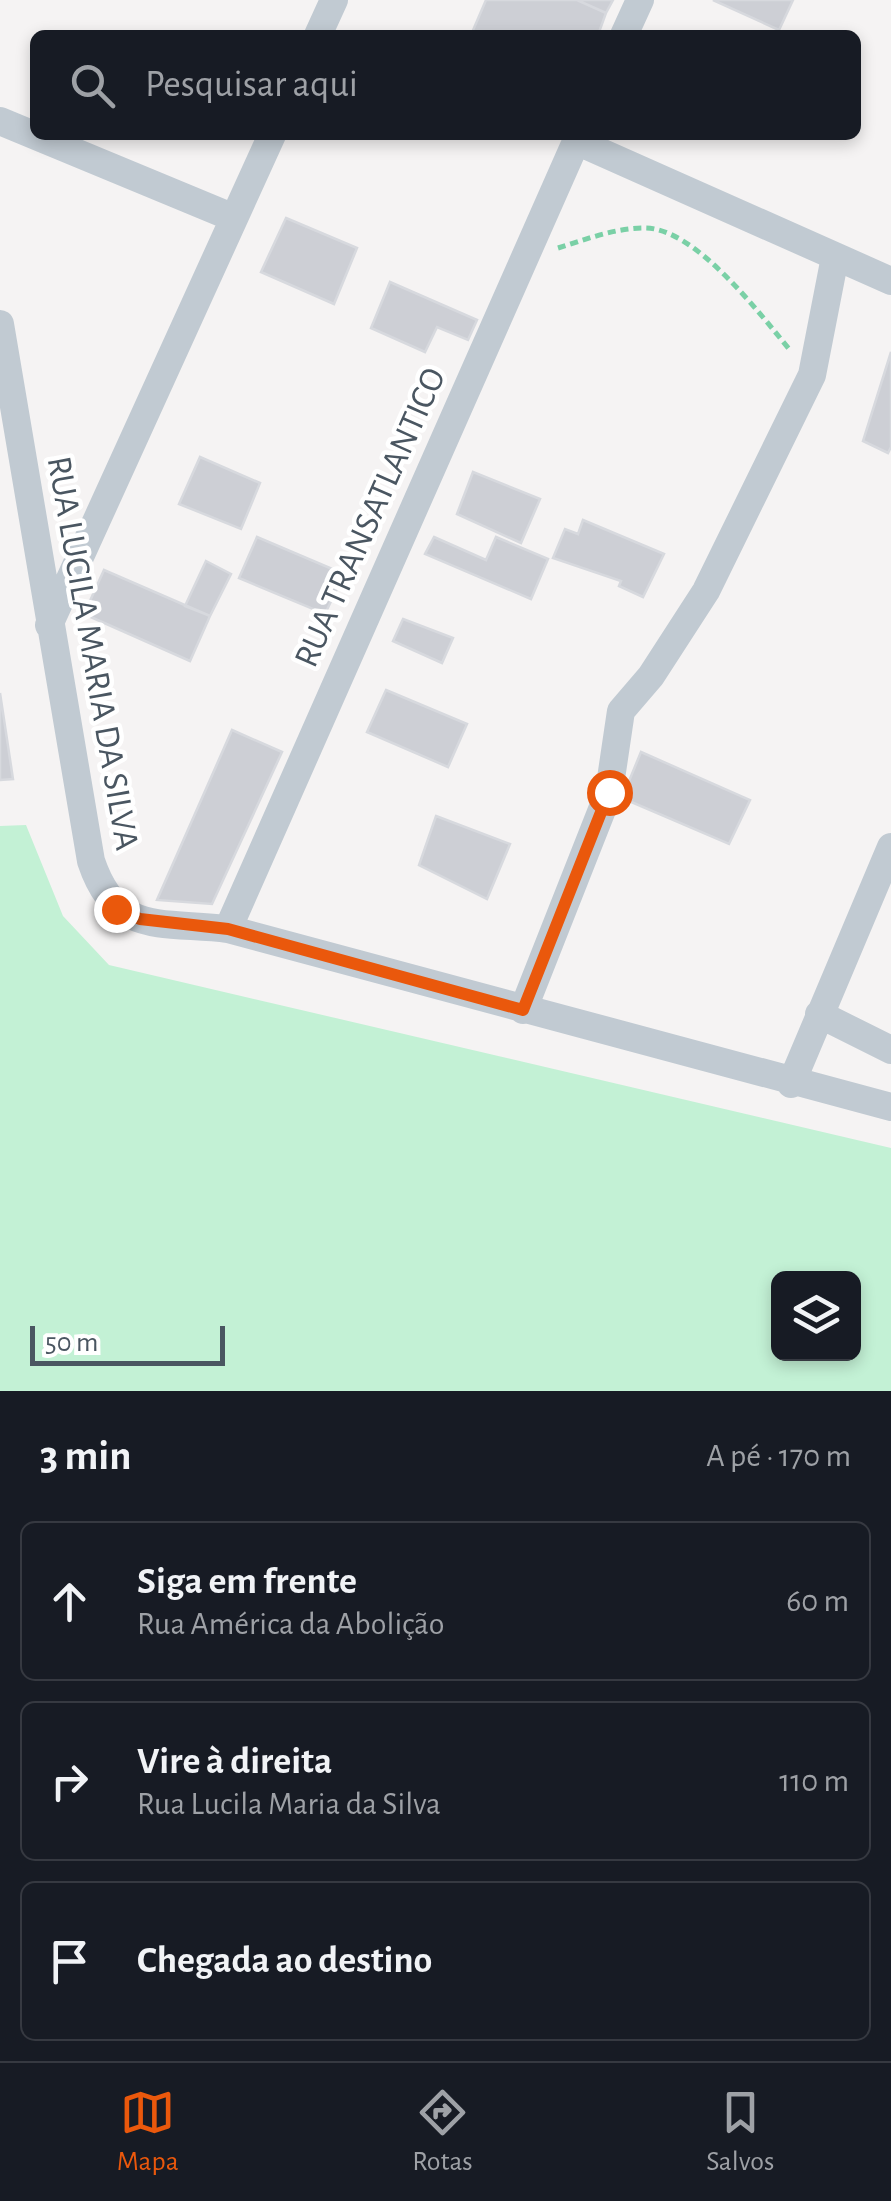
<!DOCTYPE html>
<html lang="pt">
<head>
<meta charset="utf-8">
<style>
	body { margin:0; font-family:"Alegreya Sans",sans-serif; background:#242831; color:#f1f3f6 }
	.controls { position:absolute; right:30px; bottom:30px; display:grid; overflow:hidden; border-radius:15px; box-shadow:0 5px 15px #0003 }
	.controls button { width:90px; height:90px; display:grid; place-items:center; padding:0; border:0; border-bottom:2px solid #363941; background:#171b24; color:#f1f3f6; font:50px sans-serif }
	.scale { position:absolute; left:30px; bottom:25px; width:195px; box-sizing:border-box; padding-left:10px; border:5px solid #4a5661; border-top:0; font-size:28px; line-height:35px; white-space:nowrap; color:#4a5661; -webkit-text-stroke:8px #fff; paint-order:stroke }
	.stop { position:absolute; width:30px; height:30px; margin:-22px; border:8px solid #ea580c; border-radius:50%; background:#fff }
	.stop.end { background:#ea580c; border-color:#fff; box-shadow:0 2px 10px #0008 }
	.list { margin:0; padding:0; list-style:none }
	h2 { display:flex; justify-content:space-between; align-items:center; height:130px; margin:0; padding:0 40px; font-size:42px }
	h2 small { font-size:32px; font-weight:400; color:#9ea1a6 }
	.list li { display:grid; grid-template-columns:65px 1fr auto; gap:30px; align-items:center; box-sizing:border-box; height:160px; margin:0 20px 20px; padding:0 20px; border:2px solid #363941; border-radius:15px }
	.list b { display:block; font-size:38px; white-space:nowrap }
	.list p { margin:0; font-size:32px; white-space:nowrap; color:#9ea1a6 }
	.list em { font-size:32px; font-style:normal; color:#9ea1a6 }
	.icon { flex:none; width:55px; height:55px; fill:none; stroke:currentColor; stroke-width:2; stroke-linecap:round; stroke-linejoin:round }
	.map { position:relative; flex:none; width:891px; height:1391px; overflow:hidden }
	.search { position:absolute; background:#171b24; box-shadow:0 5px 15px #0003; left:30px; right:30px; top:30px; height:110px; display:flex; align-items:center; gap:25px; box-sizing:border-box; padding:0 35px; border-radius:15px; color:#9ea1a6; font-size:38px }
	.sheet { height:670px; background:#171b24 }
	nav { display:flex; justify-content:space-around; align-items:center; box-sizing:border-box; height:140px; border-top:2px solid #363941; background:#171b24; font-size:28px; color:#9ea1a6 }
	nav a { display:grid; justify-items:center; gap:5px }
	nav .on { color:#ea580c }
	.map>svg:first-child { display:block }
	.green { fill:#c3f1d5; fill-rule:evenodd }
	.building { fill:#cdcfd5; stroke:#d7d9de; stroke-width:2.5 }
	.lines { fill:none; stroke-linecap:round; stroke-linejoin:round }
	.path { stroke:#7ad0a6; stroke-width:5; stroke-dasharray:8 5; stroke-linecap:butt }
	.minor { stroke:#c1cad2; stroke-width:28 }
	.route { stroke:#ea580c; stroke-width:12 }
	.labels { text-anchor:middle; stroke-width:9; stroke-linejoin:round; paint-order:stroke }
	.street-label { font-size:35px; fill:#4a5661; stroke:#fff }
</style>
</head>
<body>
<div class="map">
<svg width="891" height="1391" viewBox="0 0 891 1391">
	<rect width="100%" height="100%" fill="#f5f3f3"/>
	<path class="green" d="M 26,825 L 63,916 L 109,965 L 891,1148 L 891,1391 L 0,1391 L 0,826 ZM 778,1278 L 854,1278 L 854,1354 L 778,1354 Z"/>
	<path class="building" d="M 486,0 L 577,0 L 606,13 L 598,35 L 471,35 Z
		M 577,0 L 613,0 L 606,13 Z
		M 713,0 L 793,0 L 779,30 Z
		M 286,218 L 357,248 L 334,304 L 261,272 Z
		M 390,282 L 477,320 L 468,340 L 437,327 L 425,352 L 371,328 Z
		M 891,352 L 891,447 L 888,453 L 863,441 Z
		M 200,457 L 260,483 L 241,529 L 179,504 Z
		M 473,472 L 540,499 L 521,543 L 457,514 Z
		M 583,520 L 664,554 L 643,597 L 619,586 L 621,581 L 553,558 L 565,529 L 578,534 Z
		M 257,537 L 344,574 L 325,614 L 239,578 Z
		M 434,537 L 486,560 L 496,537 L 548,559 L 531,599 L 425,554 Z
		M 206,561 L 231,574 L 210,616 L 185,606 Z
		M 104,570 L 210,616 L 190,661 L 84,614 Z
		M 403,619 L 453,638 L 442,663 L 393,641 Z
		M 386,690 L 467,724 L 448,767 L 367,732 Z
		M 0,693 L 13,779 L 0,780 Z
		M 232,730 L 282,752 L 212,904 L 157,900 Z
		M 641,752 L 750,800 L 729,844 L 622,798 Z
		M 436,816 L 510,844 L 487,899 L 419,865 Z"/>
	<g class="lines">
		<path class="path" d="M 558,248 C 584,240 615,228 643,228 C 694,226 759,313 790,350"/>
		<path class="minor" d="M 318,35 L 334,0
			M 624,35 L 640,0
			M 0,121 L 234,218
			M 576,141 L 891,281
			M 0,324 L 91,861 C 116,936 160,921 228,929 L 891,1107
			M 49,625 L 272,135
			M 228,929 L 579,135
			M 523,1010 L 609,792 L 621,711 L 651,676 L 706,591 L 812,375 L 835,257
			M 819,1014 L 891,1050
			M 791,1084 L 891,847"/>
	</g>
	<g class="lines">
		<path class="route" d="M 116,909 L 140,919 L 228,929 L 523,1010 L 609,792"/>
	</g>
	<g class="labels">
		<g class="street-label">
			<text transform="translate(369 517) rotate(-66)" y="12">RUA TRANSATLANTICO</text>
			<text transform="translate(94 653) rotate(80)" y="12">RUA LUCILA MARIA DA SILVA</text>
		</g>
	</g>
</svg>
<div class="controls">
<button><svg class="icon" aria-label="layers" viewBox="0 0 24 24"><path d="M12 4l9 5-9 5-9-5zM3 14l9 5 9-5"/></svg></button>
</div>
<div class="scale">50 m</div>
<div class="stop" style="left:609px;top:792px"></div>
<div class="stop end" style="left:116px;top:909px"></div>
<div class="search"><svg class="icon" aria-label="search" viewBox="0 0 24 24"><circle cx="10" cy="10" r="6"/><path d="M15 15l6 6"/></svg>Pesquisar aqui</div>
</div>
<section class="sheet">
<h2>3 min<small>A pé · 170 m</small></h2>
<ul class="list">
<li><svg class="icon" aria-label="ahead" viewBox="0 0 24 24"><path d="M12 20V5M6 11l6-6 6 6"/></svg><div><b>Siga em frente</b><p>Rua América da Abolição</p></div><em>60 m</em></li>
<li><svg class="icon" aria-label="right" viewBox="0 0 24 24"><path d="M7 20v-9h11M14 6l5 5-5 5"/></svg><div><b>Vire à direita</b><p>Rua Lucila Maria da Silva</p></div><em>110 m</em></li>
<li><svg class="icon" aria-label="arrive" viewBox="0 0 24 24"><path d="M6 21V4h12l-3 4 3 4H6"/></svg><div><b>Chegada ao destino</b></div></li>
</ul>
</section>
<nav>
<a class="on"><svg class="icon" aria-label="map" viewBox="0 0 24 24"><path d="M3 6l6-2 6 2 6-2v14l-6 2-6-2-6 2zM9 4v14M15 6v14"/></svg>Mapa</a>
<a><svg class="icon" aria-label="directions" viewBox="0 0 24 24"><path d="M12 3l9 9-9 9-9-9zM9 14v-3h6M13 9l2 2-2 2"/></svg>Rotas</a>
<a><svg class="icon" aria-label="saved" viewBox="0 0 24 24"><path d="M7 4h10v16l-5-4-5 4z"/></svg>Salvos</a>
</nav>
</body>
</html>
